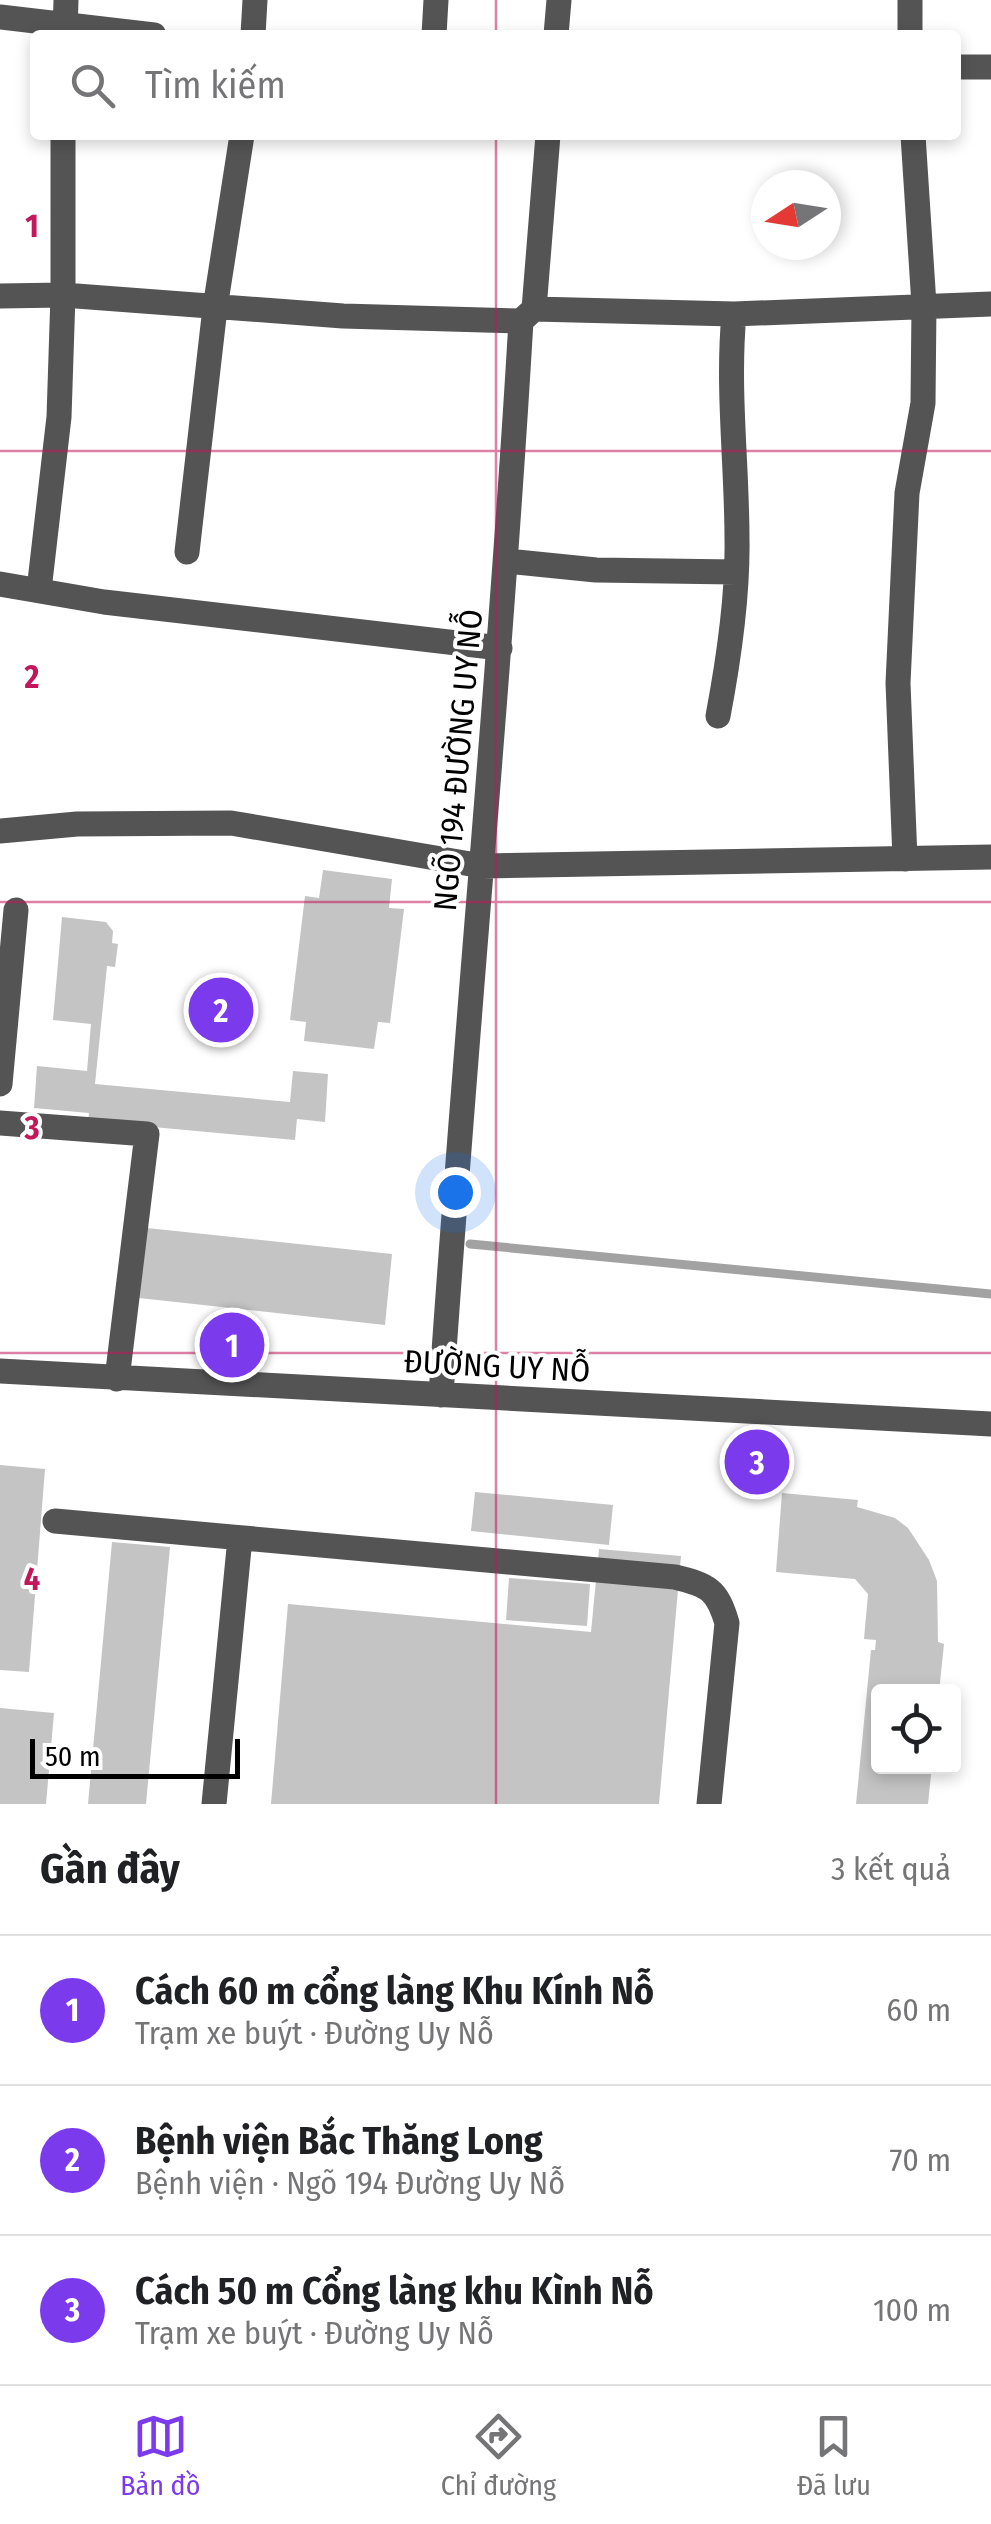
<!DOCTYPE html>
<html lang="vi">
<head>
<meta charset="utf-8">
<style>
	body { margin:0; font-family:"Fira Sans Condensed",sans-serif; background:#f6f6f6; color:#202124 }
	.controls { position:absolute; right:30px; bottom:30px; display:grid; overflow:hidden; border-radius:10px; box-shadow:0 5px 15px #0003 }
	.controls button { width:90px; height:90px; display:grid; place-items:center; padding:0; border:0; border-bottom:2px solid #e0e0e0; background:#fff; color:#202124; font:50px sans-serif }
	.compass { position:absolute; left:751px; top:170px; width:90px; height:90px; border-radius:50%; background:#fff; box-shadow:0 5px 15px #0003; rotate:258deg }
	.scale { position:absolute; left:30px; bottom:25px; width:210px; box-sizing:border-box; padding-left:10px; border:5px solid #000; border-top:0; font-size:28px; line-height:35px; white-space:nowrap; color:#000; -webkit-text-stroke:8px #fff; paint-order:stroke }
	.you { position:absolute; left:455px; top:1192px; width:35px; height:35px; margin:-25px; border:8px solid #fff; border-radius:50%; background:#1a73e8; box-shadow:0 0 0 15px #1a73e833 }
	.badge { display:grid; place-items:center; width:65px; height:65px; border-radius:50%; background:#7c3aed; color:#fff; font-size:32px; font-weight:700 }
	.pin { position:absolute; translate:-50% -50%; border:5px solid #fff; box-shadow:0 2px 10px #0006 }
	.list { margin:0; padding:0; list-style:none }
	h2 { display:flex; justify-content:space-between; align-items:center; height:130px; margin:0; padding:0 40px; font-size:42px }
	h2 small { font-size:32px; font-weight:400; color:#757577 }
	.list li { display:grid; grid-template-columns:65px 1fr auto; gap:30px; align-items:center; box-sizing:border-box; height:150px; padding:0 40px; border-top:2px solid #e0e0e0 }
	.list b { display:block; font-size:38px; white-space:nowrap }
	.list p { margin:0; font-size:32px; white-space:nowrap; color:#757577 }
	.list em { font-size:32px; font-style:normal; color:#757577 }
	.icon { flex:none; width:55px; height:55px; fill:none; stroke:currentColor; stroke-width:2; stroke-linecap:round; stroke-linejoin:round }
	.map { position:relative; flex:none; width:991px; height:1804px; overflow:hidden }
	.search { position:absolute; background:#fff; box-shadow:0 5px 15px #0003; left:30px; right:30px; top:30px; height:110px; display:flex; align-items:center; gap:25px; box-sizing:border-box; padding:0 35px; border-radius:10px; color:#757577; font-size:38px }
	.sheet { height:580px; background:#fff }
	nav { display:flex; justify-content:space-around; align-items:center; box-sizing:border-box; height:140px; border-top:2px solid #e0e0e0; background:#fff; font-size:28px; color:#757577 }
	nav a { display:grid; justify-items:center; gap:5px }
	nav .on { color:#7c3aed }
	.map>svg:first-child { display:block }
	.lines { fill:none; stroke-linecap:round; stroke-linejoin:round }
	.stream { stroke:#a2a2a2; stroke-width:9 }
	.building { fill:#c4c4c4 }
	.minor { stroke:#545454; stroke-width:25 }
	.grid { fill:none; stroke:#c2185b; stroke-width:2.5; stroke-opacity:0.55 }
	.labels { text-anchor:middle; stroke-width:8; stroke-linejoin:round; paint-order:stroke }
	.street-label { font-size:32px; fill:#000; stroke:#fff }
	.grid-label { font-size:32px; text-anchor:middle; font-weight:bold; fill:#c2185b; stroke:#fff; stroke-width:8; stroke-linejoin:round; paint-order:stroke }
</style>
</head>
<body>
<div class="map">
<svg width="991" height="1804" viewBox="0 0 991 1804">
	<rect width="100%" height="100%" fill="#fff"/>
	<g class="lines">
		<path class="stream" d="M 470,1244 L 991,1294"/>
	</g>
	<path class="building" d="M 323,870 L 392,879 L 389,908 L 404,909 L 390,1023 L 378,1022 L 374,1049 L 304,1041 L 306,1022 L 290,1020 L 305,896 L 319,898 Z
		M 62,917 L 106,922 L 113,931 L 112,943 L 118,944 L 115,967 L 107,966 L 95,1084 L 290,1102 L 293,1071 L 328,1074 L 325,1122 L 297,1119 L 295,1140 L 88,1121 L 89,1113 L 34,1108 L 37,1066 L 87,1071 L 91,1024 L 53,1020 Z
		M 147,1228 L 392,1254 L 385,1325 L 139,1298 Z
		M 0,1465 L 45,1469 L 29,1672 L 0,1670 Z
		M 475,1492 L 613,1505 L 609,1545 L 471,1531 Z
		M 782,1493 L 858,1500 L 857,1507 L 895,1518 L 908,1528 L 929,1560 L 937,1581 L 938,1642 L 944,1644 L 939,1692 L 878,1692 L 878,1766 L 932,1766 L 928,1804 L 856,1804 L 871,1650 L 875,1650 L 876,1640 L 864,1639 L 868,1594 L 855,1579 L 776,1572 Z
		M 112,1542 L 170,1547 L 146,1804 L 88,1804 Z
		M 599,1549 L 681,1556 L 659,1804 L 271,1804 L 288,1604 L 591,1632 Z
		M 509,1578 L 590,1584 L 587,1626 L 506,1620 Z
		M 0,1708 L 54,1713 L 46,1804 L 0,1804 Z"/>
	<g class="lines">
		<path class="minor" d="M 0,17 L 154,35
			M 65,35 L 66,0
			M 253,35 L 255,0
			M 434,35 L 436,0
			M 556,35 L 559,0
			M 910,35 L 910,0
			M 956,67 L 991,67
			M 0,296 L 63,295 L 343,316 L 521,321
			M 534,309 L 734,314 L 991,304
			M 187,552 L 215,308 L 242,135
			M 507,561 L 596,570 L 735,572
			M 0,584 L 104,602 L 500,648
			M 39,590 L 59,417 L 63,295 L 63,135
			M 718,716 C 729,658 738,598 737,539 C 737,464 727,389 734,314
			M 0,831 L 77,824 L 231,823 L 482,866 L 991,857
			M 905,859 L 898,683 L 907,493 L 923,403 L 924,305 L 913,135
			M 0,1084 L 16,910
			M 0,1123 L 147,1134 L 117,1379
			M 0,1371 L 991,1424
			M 441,1395 C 465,1037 500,680 521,321 L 534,309 L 548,135
			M 55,1521 L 675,1577 C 708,1585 717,1589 727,1623 L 709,1804
			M 214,1804 L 240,1538"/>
	</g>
	<path class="grid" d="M 496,0 L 496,35M 496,135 L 496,1804M 0,451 L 991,451M 0,902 L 991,902M 0,1353 L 991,1353"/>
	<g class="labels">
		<g class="street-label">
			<text transform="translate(458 760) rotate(-85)" y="11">NGÕ 194 ĐƯỜNG UY NỖ</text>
			<text transform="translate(497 1366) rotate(3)" y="11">ĐƯỜNG UY NỖ</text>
		</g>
	</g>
	<g class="grid-label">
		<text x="32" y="237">1</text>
		<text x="32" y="688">2</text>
		<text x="32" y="1139">3</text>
		<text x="32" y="1590">4</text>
	</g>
</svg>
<div class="controls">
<button><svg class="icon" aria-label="locate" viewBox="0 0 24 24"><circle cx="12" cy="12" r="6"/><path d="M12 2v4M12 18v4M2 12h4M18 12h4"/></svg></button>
</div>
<svg class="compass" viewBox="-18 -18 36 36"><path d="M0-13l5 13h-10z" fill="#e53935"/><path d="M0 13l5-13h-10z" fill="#757577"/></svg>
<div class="scale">50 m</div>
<div class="you"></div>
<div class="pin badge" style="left:232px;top:1345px">1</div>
<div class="pin badge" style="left:221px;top:1010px">2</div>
<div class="pin badge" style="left:757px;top:1462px">3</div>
<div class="search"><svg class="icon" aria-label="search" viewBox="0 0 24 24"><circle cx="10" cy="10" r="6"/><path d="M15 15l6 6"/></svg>Tìm kiếm</div>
</div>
<section class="sheet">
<h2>Gần đây<small>3 kết quả</small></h2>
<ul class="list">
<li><span class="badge">1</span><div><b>Cách 60 m cổng làng Khu Kính Nỗ</b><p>Trạm xe buýt · Đường Uy Nỗ</p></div><em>60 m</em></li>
<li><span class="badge">2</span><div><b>Bệnh viện Bắc Thăng Long</b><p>Bệnh viện · Ngõ 194 Đường Uy Nỗ</p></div><em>70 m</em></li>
<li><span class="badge">3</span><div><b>Cách 50 m Cổng làng khu Kình Nỗ</b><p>Trạm xe buýt · Đường Uy Nỗ</p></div><em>100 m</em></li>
</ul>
</section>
<nav>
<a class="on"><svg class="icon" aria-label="map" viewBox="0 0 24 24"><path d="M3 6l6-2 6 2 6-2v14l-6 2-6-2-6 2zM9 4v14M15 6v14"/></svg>Bản đồ</a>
<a><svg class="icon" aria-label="directions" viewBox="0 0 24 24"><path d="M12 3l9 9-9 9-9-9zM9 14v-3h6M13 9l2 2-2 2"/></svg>Chỉ đường</a>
<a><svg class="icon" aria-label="saved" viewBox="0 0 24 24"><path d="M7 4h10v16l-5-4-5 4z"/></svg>Đã lưu</a>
</nav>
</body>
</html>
